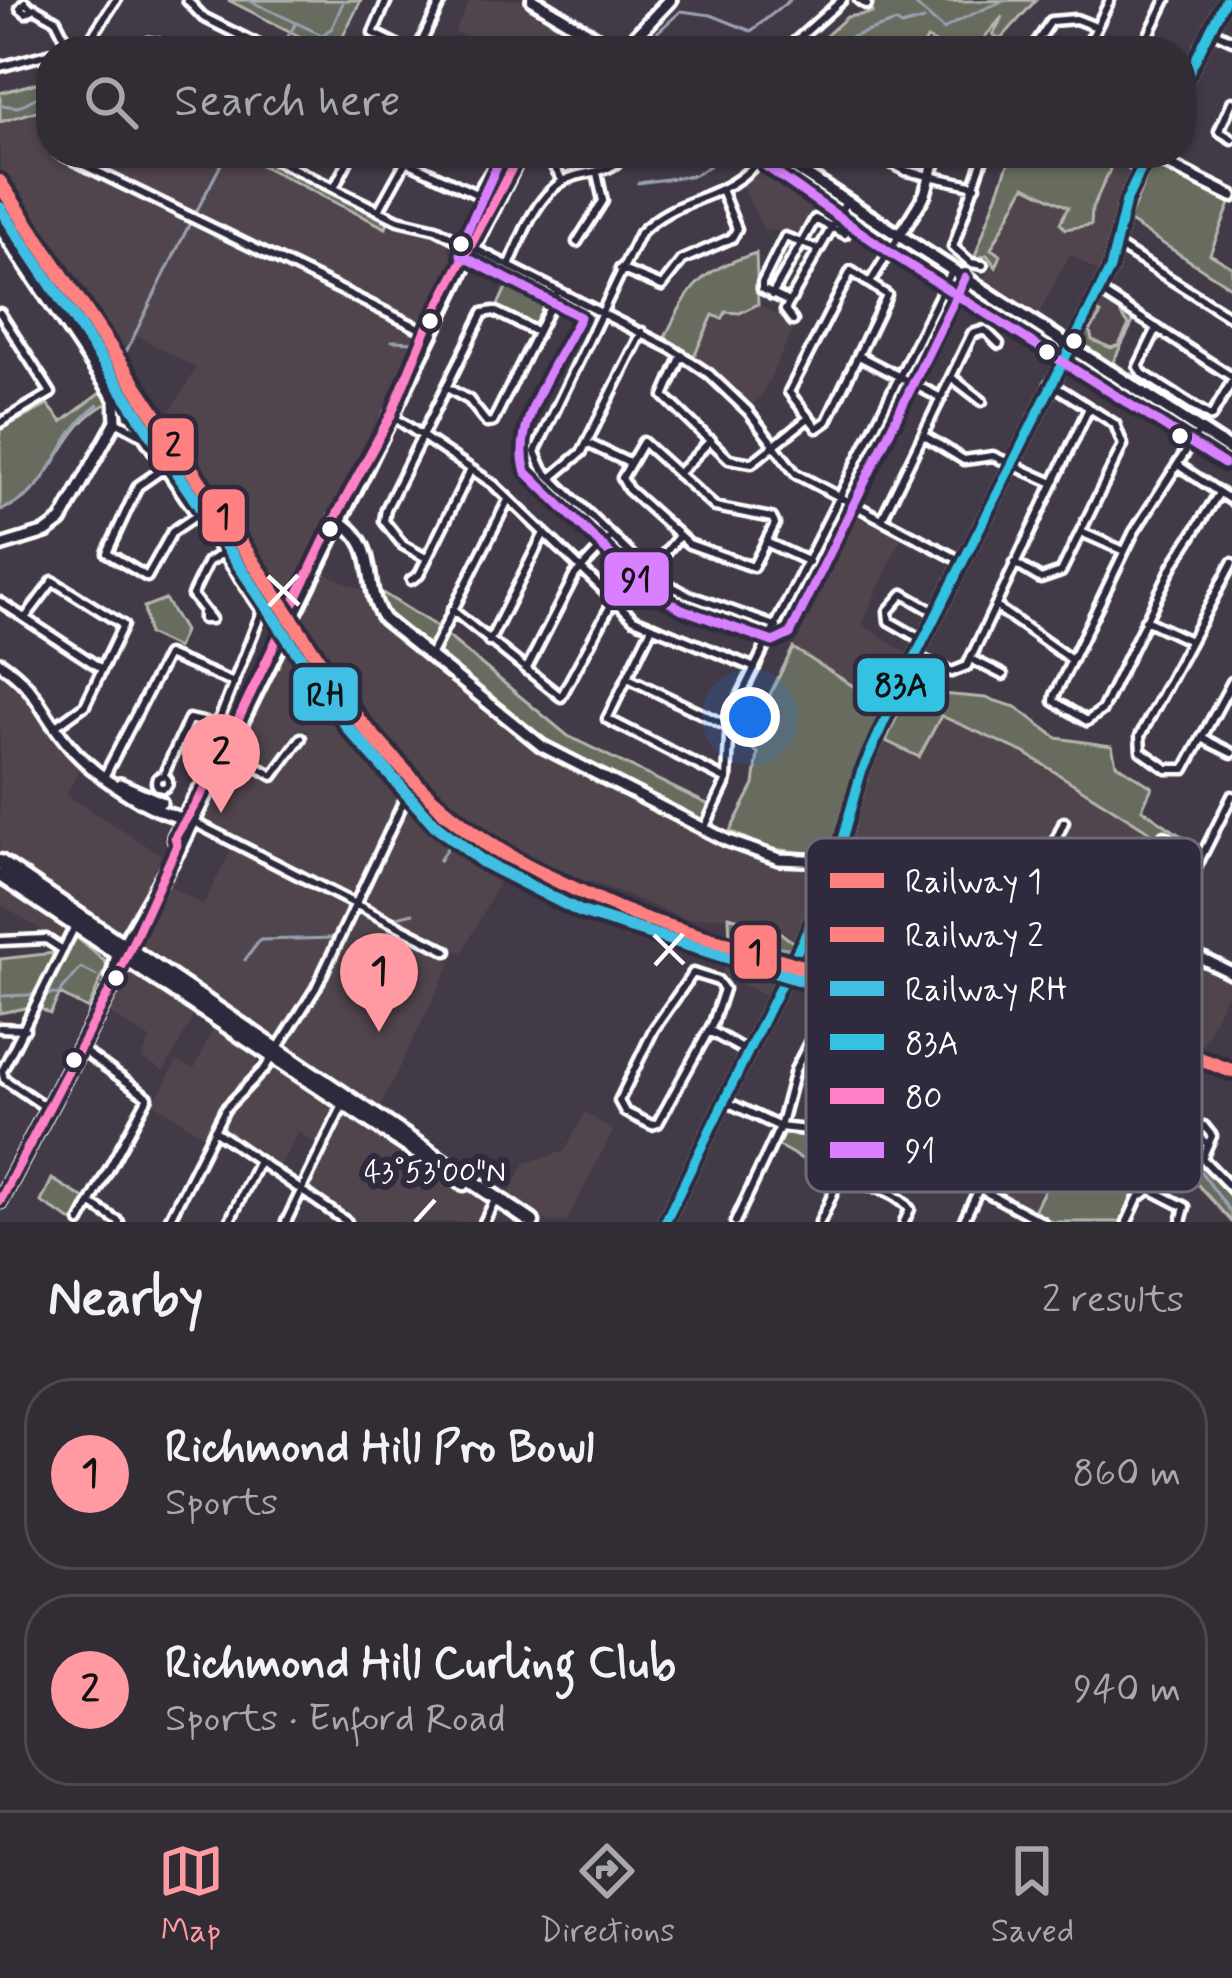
<!DOCTYPE html>
<html lang="en">
<head>
<meta charset="utf-8">
<style>
	body { margin:0; font-family:Mynerve,sans-serif; background:#3a343d; color:#f1f3f6 }
	.you { position:absolute; left:750px; top:717px; width:42px; height:42px; margin:-30px; border:9px solid #fff; border-radius:50%; background:#1a73e8; box-shadow:0 0 0 18px #1a73e833 }
	.badge { display:grid; place-items:center; width:78px; height:78px; border-radius:50%; background:#ff9aa2; color:#111; font-size:39px; font-weight:700 }
	.pin { position:absolute; translate:-50% -99px; filter:drop-shadow(0 3px 6px #0008) }
	.pin::after { content:''; position:absolute; top:63px; width:42px; height:36px; background:inherit; clip-path:polygon(0 0,100% 0,50% 100%) }
	.list { margin:0; padding:0; list-style:none }
	h2 { display:flex; justify-content:space-between; align-items:center; height:156px; margin:0; padding:0 48px; font-size:51px }
	h2 small { font-size:39px; font-weight:400; color:#a8a7ad }
	.list li { display:grid; grid-template-columns:78px 1fr auto; gap:36px; align-items:center; box-sizing:border-box; height:192px; margin:0 24px 24px; padding:0 24px; border:3px solid #4d4850; border-radius:48px }
	.list b { display:block; font-size:45px; white-space:nowrap }
	.list p { margin:0; font-size:39px; white-space:nowrap; color:#a8a7ad }
	.list em { font-size:39px; font-style:normal; color:#a8a7ad }
	.icon { flex:none; width:66px; height:66px; fill:none; stroke:currentColor; stroke-width:2; stroke-linecap:round; stroke-linejoin:round }
	.map { position:relative; flex:none; width:1232px; height:1222px; overflow:hidden }
	.search { position:absolute; background:#322c35; box-shadow:0 3px 9px #0004; left:36px; right:36px; top:36px; height:132px; display:flex; align-items:center; gap:30px; box-sizing:border-box; padding:0 42px; border-radius:48px; color:#a8a7ad; font-size:45px }
	.sheet { height:588px; background:#322c35 }
	nav { display:flex; justify-content:space-around; align-items:center; box-sizing:border-box; height:168px; border-top:3px solid #4d4850; background:#322c35; font-size:33px; color:#a8a7ad }
	nav a { display:grid; justify-items:center; gap:6px }
	nav .on { color:#ff9aa2 }
	.map>svg:first-child { display:block }
	.built { fill:#51454e }
	.green { fill:#686c5e; stroke:#b4b6ae; stroke-width:3 }
	.lines { fill:none; stroke-linecap:round; stroke-linejoin:round }
	.stream { stroke:#99a1b2; stroke-width:3 }
	.minor-casing { stroke:#fff; stroke-width:15 }
	.tertiary-casing { stroke:#fff; stroke-width:18 }
	.secondary-casing { stroke:#fff; stroke-width:20 }
	.primary-casing { stroke:#fff; stroke-width:21 }
	.minor { stroke:#2f2a3d; stroke-width:6 }
	.tertiary { stroke:#2f2a3d; stroke-width:9 }
	.secondary { stroke:#2f2a3d; stroke-width:10 }
	.primary { stroke:#2f2a3d; stroke-width:12 }
	.bus-1-casing { stroke:#2f2a3d; stroke-width:18 }
	.bus-2-casing { stroke:#2f2a3d; stroke-width:18 }
	.bus-3-casing { stroke:#2f2a3d; stroke-width:18 }
	.bus-1 { stroke:#33c2e2; stroke-width:9 }
	.bus-2 { stroke:#ff80c5; stroke-width:9 }
	.bus-3 { stroke:#d880ff; stroke-width:9 }
	.rail-1-casing { stroke:#2f2a3d; stroke-width:21 }
	.rail-2-casing { stroke:#2f2a3d; stroke-width:21 }
	.rail-3-casing { stroke:#2f2a3d; stroke-width:21 }
	.rail-1 { stroke:#ff8080; stroke-width:12 }
	.rail-2 { stroke:#ff8080; stroke-width:12 }
	.rail-3 { stroke:#40bee3; stroke-width:12 }
	.ticks { fill:none; stroke:#fff; stroke-width:4.5 }
	.bus-dot { fill:#fff; stroke:#2f2a3d; stroke-width:4.5 }
	.key { fill:#2f2a3d; stroke:#6d6a77; stroke-width:3 }
	.key-label { font-size:33px; fill:#fff }
	.ticks-label { font-size:30px; text-anchor:middle; fill:#fff; stroke:#2f2a3d; stroke-width:12; stroke-linejoin:round; paint-order:stroke }
	.line-badge { stroke:#2f2a3d; stroke-width:4.5 }
	.pale-badge-label { font-size:33px; text-anchor:middle; font-weight:bold; fill:#111 }
</style>
</head>
<body>
<div class="map">
<svg width="1232" height="1222" viewBox="0 0 1232 1222">
	<rect width="100%" height="100%" fill="#433a47"/>
	<filter id="ink" filterUnits="userSpaceOnUse"><feTurbulence type="fractalNoise" baseFrequency=".00833" numOctaves="2"/><feDisplacementMap in="SourceGraphic" scale="24" xChannelSelector="R" yChannelSelector="G"/><feConvolveMatrix kernelMatrix="1 2 1 2 8 2 1 2 1" color-interpolation-filters="sRGB"/></filter>
	<g filter="url(#ink)">
		<path class="built" d="M 470,0 L 522,0 L 594,51 L 491,51 L 455,32 Z
			M 51,107 L 51,153 L 237,153 L 385,227 L 418,228 L 448,243 L 452,259 L 424,319 L 412,322 L 354,292 L 350,298 L 414,331 L 417,339 L 289,593 L 163,424 L 196,368 L 138,336 L 126,355 L 0,169 L 0,122 Z
			M 1012,153 L 1132,153 L 1139,158 L 1118,203 L 1100,273 L 1070,254 L 1039,313 L 984,278 L 993,265 L 990,257 L 974,259 Z
			M 768,159 L 823,200 L 803,232 L 764,230 L 742,186 Z
			M 1101,299 L 1134,320 L 1113,361 L 1082,341 Z
			M 758,304 L 795,325 L 762,395 L 750,407 L 694,356 L 713,314 L 740,313 Z
			M 857,516 L 901,538 L 862,624 L 910,656 L 888,708 L 793,648 Z
			M 323,572 L 368,593 L 378,619 L 543,753 L 754,857 L 790,866 L 847,867 L 861,786 L 886,741 L 919,757 L 940,715 L 1025,753 L 1191,858 L 1110,1028 L 1065,1009 L 1044,990 L 1024,1002 L 988,983 L 970,993 L 923,984 L 883,964 L 883,949 L 872,946 L 856,954 L 826,944 L 804,947 L 777,931 L 729,916 L 686,919 L 591,881 L 586,888 L 524,861 L 466,822 L 379,734 L 300,618 Z
			M 292,626 L 367,746 L 406,793 L 352,898 L 199,817 L 229,759 L 275,779 L 308,743 L 308,731 L 296,730 L 292,748 L 271,773 L 234,745 Z
			M 0,673 L 33,699 L 57,743 L 81,765 L 66,795 L 161,855 L 123,933 L 0,851 Z
			M 413,802 L 507,867 L 462,953 L 361,904 Z
			M 232,849 L 350,907 L 311,988 L 277,1040 L 137,947 L 168,885 L 203,905 Z
			M 0,886 L 67,928 L 62,943 L 0,904 Z
			M 358,911 L 451,962 L 378,1111 L 286,1047 L 320,997 Z
			M 1165,947 L 1232,981 L 1202,1046 L 1120,1030 Z
			M 729,954 L 781,969 L 770,998 L 722,975 Z
			M 126,968 L 196,1012 L 164,1071 L 142,1058 L 150,1039 L 106,1011 Z
			M 214,1027 L 259,1058 L 248,1078 L 225,1099 L 204,1136 L 154,1103 L 177,1061 L 194,1069 Z
			M 275,1064 L 338,1105 L 318,1144 L 298,1132 L 276,1173 L 218,1129 L 227,1110 Z
			M 346,1110 L 487,1202 L 477,1222 L 353,1222 L 305,1191 Z
			M 585,1112 L 613,1131 L 566,1222 L 548,1222 L 508,1195 L 525,1163 L 565,1151 Z
			M 1011,1135 L 1057,1166 L 1033,1213 L 985,1188 Z"/>
		<path class="green" d="M 228,0 L 361,0 L 339,44 L 313,43 Z
			M 880,0 L 902,2 L 1036,0 L 1001,39 L 993,35 L 1003,16 L 973,51 L 953,51 L 927,39 L 921,51 L 870,51 L 864,45 L 854,51 L 809,51 L 847,17 L 872,13 L 871,3 Z
			M 51,79 L 51,107 L 0,122 L 0,93 Z
			M 237,153 L 259,153 L 389,218 L 386,228 Z
			M 1012,153 L 1132,153 L 1139,159 L 1132,172 L 1121,164 L 1112,165 L 1092,209 L 1091,225 L 1065,229 L 1060,223 L 1068,207 L 1025,186 L 991,249 L 1001,255 L 996,267 L 987,255 L 974,259 Z
			M 1153,161 L 1232,199 L 1210,254 L 1232,267 L 1232,288 L 1128,221 Z
			M 756,253 L 758,304 L 740,313 L 726,312 L 722,319 L 713,315 L 694,356 L 665,337 C 691,284 699,272 756,253 Z
			M 513,273 L 554,292 L 537,327 L 497,307 Z
			M 1093,310 L 1101,314 L 1090,331 L 1092,340 L 1111,348 L 1119,345 L 1129,325 L 1120,313 L 1134,320 L 1113,362 L 1212,429 L 1082,345 L 1079,339 Z
			M 104,390 L 108,403 C 56,428 57,493 0,510 L 0,430 L 48,405 L 62,422 Z
			M 381,592 L 439,628 L 431,647 L 385,612 Z
			M 165,599 L 184,631 L 177,648 L 148,634 L 144,607 Z
			M 445,634 L 568,736 L 711,806 L 701,823 L 551,749 L 435,651 Z
			M 793,648 L 888,708 L 857,775 L 838,857 L 766,848 L 730,831 L 754,785 L 758,753 L 745,745 Z
			M 908,691 L 986,698 L 1016,707 L 1057,738 L 1112,746 L 1116,764 L 1152,787 L 1142,809 L 1199,848 L 1191,858 L 1025,753 L 941,716 L 919,757 L 886,741 Z
			M 729,916 L 778,931 L 794,943 L 788,956 L 730,941 Z
			M 75,936 L 108,964 L 88,1009 L 60,994 L 50,1014 L 38,1007 Z
			M 826,944 L 856,954 L 872,946 L 883,949 L 880,976 L 867,971 L 851,977 L 799,958 L 804,947 Z
			M 54,953 L 31,1007 L 0,1013 L 0,959 Z
			M 1099,1079 L 1169,1117 L 1232,1199 L 1232,1222 L 1160,1144 L 1123,1222 L 1053,1222 L 1033,1213 Z
			M 781,1133 L 849,1141 L 836,1178 L 775,1144 Z
			M 52,1179 L 85,1199 L 74,1222 L 41,1202 Z"/>
		<g class="lines">
			<path class="stream" d="M 248,0 L 322,35 L 332,28 L 344,0
				M 910,0 L 944,30 C 950,23 1001,1 1009,0
				M 639,49 L 681,11 L 711,15 L 751,31 L 790,0
				M 279,50 L 295,25
				M 840,51 L 846,39 L 896,22 L 901,26 L 924,20
				M 0,105 L 18,107 L 51,90
				M 638,183 L 695,175 L 729,153
				M 195,214 L 227,153
				M 392,341 L 415,342
				M 125,354 L 190,223
				M 0,510 C 55,494 54,436 98,405
				M 439,861 L 455,835 L 527,878 L 545,870 L 581,891 L 598,891 L 660,919 L 741,942 L 788,948
				M 393,918 L 413,913
				M 804,955 C 837,960 864,975 895,983 C 951,999 1005,1003 1059,1016 L 1068,1025
				M 245,960 L 260,940 L 335,938
				M 0,996 L 59,994 L 81,968 L 97,976
				M 1071,1036 L 1080,1055
				M 1108,1093 L 1164,1122 L 1232,1214"/>
			<defs>
				<path id="minor" d="M 187,0 L 203,17 L 271,51
					M 387,0 L 373,33 L 409,51
					M 859,0 L 867,5
					M 31,8 L 25,2 L 20,8 L 26,13 L 35,8 L 56,20 L 69,46
					M 1210,30 L 1232,40
					M 157,49 L 160,51
					M 56,51 L 91,38 L 116,0
					M 151,51 L 148,42 L 158,43
					M 241,51 L 247,39
					M 417,51 L 442,0
					M 466,51 L 470,45 L 485,51
					M 774,51 L 789,47 L 842,0
					M 1031,51 L 1051,21 L 1076,19 L 1096,27
					M 1085,51 L 1110,0
					M 1141,51 L 1166,0
					M 0,67 L 51,53
					M 1232,102 L 1219,131 L 1232,139
					M 59,153 L 429,333
					M 262,153 L 398,220 L 436,229 L 672,349 L 709,374 L 748,411 L 796,474 L 963,562
					M 558,153 L 554,167 L 563,181
					M 765,153 C 726,205 680,192 640,233 L 535,452 L 543,470 L 653,576 L 688,595 L 777,627
					M 872,153 L 906,171 L 976,186
					M 290,166 L 296,153
					M 334,188 L 352,153
					M 379,210 L 406,161 L 476,194 L 502,153
					M 577,242 L 603,201 L 597,173
					M 1118,246 L 1232,318
					M 983,265 L 971,263 L 953,247 L 985,153
					M 509,266 C 521,238 537,193 567,179 C 589,169 610,176 626,153
					M 620,269 L 662,286 L 682,260 L 732,238 L 737,229 L 722,192
					M 851,271 L 887,295 L 827,421 L 817,428 L 789,392 Z
					M 871,281 L 901,233
					M 1099,291 L 1232,377
					M 772,295 L 815,219 L 845,234
					M 789,302 L 762,289 L 762,283 L 785,237 L 815,248
					M 0,313 L 51,393 L 0,423
					M 793,321 L 785,310 L 846,202
					M 1157,328 L 1138,367 L 1143,374 L 1211,417 L 1232,381
					M 682,355 L 664,396 L 729,459 L 752,463 L 806,420
					M 859,356 L 941,398
					M 951,377 L 982,401
					M 449,389 L 469,400 L 487,423 L 493,422 L 558,291
					M 391,415 L 493,484 L 634,619 L 755,668
					M 116,421 L 142,435 L 262,611 L 219,720 L 212,724 L 189,719 L 163,776
					M 1199,431 L 1134,532 L 1055,695 L 1054,701 L 1087,721 L 1102,710 L 1173,565 L 1219,493
					M 923,435 L 964,460 L 993,456 L 1053,483
					M 643,442 L 715,507 L 772,518 L 775,524 L 753,567 L 689,544 L 628,489 L 622,478 Z
					M 587,443 L 629,463
					M 1178,465 L 1232,501
					M 164,468 L 138,486 L 107,553 L 147,577 L 172,532 L 197,515
					M 678,474 L 711,440
					M 551,478 L 582,452 L 642,332
					M 882,519 L 972,334 L 985,330 L 999,344
					M 1081,532 L 1124,551
					M 766,542 L 809,562
					M 426,558 L 403,545 L 384,521 L 386,509 L 483,313 L 494,311 L 537,332
					M 1014,563 L 1041,579 L 1061,572 L 1123,445 L 1115,424 L 1050,383
					M 1232,563 L 1140,736 L 1141,751 L 1167,769 L 1185,769 L 1232,682
					M 649,573 L 679,536
					M 411,580 L 419,575 L 471,469
					M 0,602 L 102,669
					M 995,606 L 1070,659
					M 452,610 L 561,697 L 612,603
					M 203,613 L 203,619 L 211,619 L 192,595 L 208,562 L 223,553
					M 25,618 L 53,581 L 123,625 L 85,705 L 56,726
					M 1145,620 L 1188,640
					M 651,629 L 607,719 L 727,780
					M 924,641 L 889,621 L 888,611 L 903,594 L 938,614
					M 489,642 L 543,535
					M 431,654 L 508,500
					M 916,657 L 952,672 L 967,666 L 1089,408
					M 971,659 L 1003,675
					M 526,670 L 575,575 L 610,538
					M 628,678 L 727,726
					M 1204,739 L 1232,753
					M 230,751 L 273,776 L 301,738
					M 105,775 L 167,655 L 234,683
					M156 782a6 6 0 1 1 12 0a6 6 0 1 1-12 0Z
					M 192,821 L 447,951
					M 705,827 L 727,780 L 730,717 L 952,271
					M 1164,836 L 1198,859
					M 1036,885 L 1064,822
					M 0,941 L 46,939 L 63,950
					M 693,973 L 718,981 L 724,989 L 713,1023 L 658,1123 L 652,1125 L 625,1112 L 619,1101 L 654,1029 Z
					M 0,1028 L 25,1029
					M 709,1031 L 747,1052
					M 713,1032 L 748,1052
					M 78,1047 L 148,1097 L 80,1222
					M 853,1063 L 848,1084 L 901,1091 L 930,1034
					M 1052,1065 L 1102,1075
					M 725,1101 L 780,1127 L 887,1139 L 1042,1222
					M 48,1109 L 4,1079 L 2,1071 L 75,926
					M 214,1130 L 347,1222
					M 1205,1142 L 1196,1134 L 1204,1126 L 1212,1136 L 1202,1158 L 1232,1189
					M 842,1177 C 867,1188 892,1186 910,1209 L 904,1222
					M 90,1203 L 119,1222
					M 168,1222 L 225,1109 L 265,1068 L 316,988 L 403,803
					M 229,1222 L 258,1163
					M 286,1222 L 342,1107
					M 484,1222 L 496,1198
					M 735,1222 L 780,1127 L 795,1070 L 831,1000 L 974,1047 L 924,1157
					M 820,1222 L 852,1151 L 854,1135
					M 963,1222 L 1033,1077 L 1048,1064 L 1083,1064 L 1104,1051 L 1232,796
					M 1127,1222 L 1138,1198 L 1150,1189 L 1185,1207 L 1181,1222"/>
				<path id="tertiary" d="M 1181,89 L 1225,0
					M 1145,153 L 1232,196
					M 0,228 L 115,399 L 116,421 L 61,521 L 46,532 L 0,546
					M 901,233 L 925,194 L 937,153
					M 335,518 C 384,546 359,582 384,619 L 542,746 L 728,841 L 779,859 L 905,864 L 1069,893 L 1232,973
					M 0,663 C 38,689 40,711 67,743 C 92,774 148,812 187,819
					M 120,784 L 161,802
					M 665,1222 L 828,888 L 861,773 L 899,689 L 1110,269 L 1126,201 L 1149,153"/>
				<path id="secondary" d="M 533,0 L 617,51
					M 622,51 L 670,0
					M 772,153 L 1111,373
					M 1109,371 L 1232,451
					M 177,845 L 175,837 L 199,791 L 205,789
					M 113,977 L 117,956 L 182,843 L 520,153
					M 0,1201 L 118,975 L 141,917"/>
				<path id="primary" d="M 0,862 L 532,1222
					M 0,875 L 464,1183"/>
			</defs>
			<use href="#minor" class="minor-casing"/>
			<use href="#tertiary" class="tertiary-casing"/>
			<use href="#secondary" class="secondary-casing"/>
			<use href="#primary" class="primary-casing"/>
			<use href="#minor" class="minor"/>
			<use href="#tertiary" class="tertiary"/>
			<use href="#secondary" class="secondary"/>
			<use href="#primary" class="primary"/>
			<defs>
				<path id="bus-1" d="M 1181,89 L 1225,0
					M 665,1222 L 828,888 L 861,773 L 899,689 L 1110,269 L 1126,201 L 1149,153"/>
				<path id="bus-2" d="M 0,1201 L 118,975 L 177,845 L 175,837 L 206,787 L 332,524 L 391,415 L 428,325 L 520,153"/>
				<path id="bus-3" d="M 503,153 L 461,244 L 461,255 L 580,317 C 559,360 510,425 526,472 L 645,588 L 682,609 L 773,642 L 790,634 L 965,278
					M 764,165 L 895,256 L 1224,464"/>
			</defs>
			<use href="#bus-1" class="bus-1-casing"/>
			<use href="#bus-2" class="bus-2-casing"/>
			<use href="#bus-3" class="bus-3-casing"/>
			<use href="#bus-1" class="bus-1"/>
			<use href="#bus-2" class="bus-2"/>
			<use href="#bus-3" class="bus-3"/>
			<defs>
				<path id="rail-1" d="M 0,181 L 360,720 L 445,814 L 491,849 L 633,915 L 886,991 L 990,1019 L 1168,1046 L 1232,1070"/>
				<path id="rail-2" d="M 0,186 L 359,722 C 489,875 596,904 780,962 C 847,983 913,1007 982,1021 C 1067,1037 1151,1038 1232,1072"/>
				<path id="rail-3" d="M 0,208 L 348,728 L 435,825 L 483,862 L 581,912 L 813,984"/>
			</defs>
			<use href="#rail-1" class="rail-1-casing"/>
			<use href="#rail-2" class="rail-2-casing"/>
			<use href="#rail-3" class="rail-3-casing"/>
			<use href="#rail-1" class="rail-1"/>
			<use href="#rail-2" class="rail-2"/>
			<use href="#rail-3" class="rail-3"/>
		</g>
	</g>
	<path class="ticks" d="M 268,576 L 299,605M 269,606 L 298,575M 654,935 L 684,964M 655,965 L 683,934M 415,1222 L 435,1200"/>
	<g class="bus-dot">
		<circle cx="461" cy="244" r="10"/>
		<circle cx="430" cy="321" r="10"/>
		<circle cx="1074" cy="341" r="10"/>
		<circle cx="1047" cy="352" r="10"/>
		<circle cx="1180" cy="436" r="10"/>
		<circle cx="330" cy="529" r="10"/>
		<circle cx="116" cy="978" r="10"/>
		<circle cx="74" cy="1060" r="10"/>
	</g>
	<rect x="806" y="838" width="396" height="354" rx="18" class="key"/>
	<rect x="830" y="873" width="54" height="15" fill="#ff8080"/>
	<rect x="830" y="927" width="54" height="15" fill="#ff8080"/>
	<rect x="830" y="981" width="54" height="15" fill="#40bee3"/>
	<rect x="830" y="1034" width="54" height="16" fill="#33c2e2"/>
	<rect x="830" y="1088" width="54" height="16" fill="#ff80c5"/>
	<rect x="830" y="1142" width="54" height="16" fill="#d880ff"/>
	<g class="key-label">
		<text x="905" y="892">Railway 1</text>
		<text x="905" y="946">Railway 2</text>
		<text x="905" y="1000">Railway RH</text>
		<text x="905" y="1054">83A</text>
		<text x="905" y="1108">80</text>
		<text x="905" y="1162">91</text>
	</g>
	<g class="ticks-label">
		<text x="435" y="1181">43°53'00"N</text>
	</g>
	<g class="line-badge">
		<rect x="150" y="416" width="46" height="57" rx="12" fill="#ff8080"/>
		<rect x="200" y="487" width="47" height="57" rx="12" fill="#ff8080"/>
		<rect x="602" y="550" width="69" height="58" rx="12" fill="#d880ff"/>
		<rect x="855" y="656" width="92" height="58" rx="12" fill="#33c2e2"/>
		<rect x="291" y="665" width="69" height="58" rx="12" fill="#40bee3"/>
		<rect x="732" y="923" width="47" height="58" rx="12" fill="#ff8080"/>
	</g>
	<g class="pale-badge-label">
		<text x="173" y="456">2</text>
		<text x="223" y="527">1</text>
		<text x="636" y="591">91</text>
		<text x="901" y="696">83A</text>
		<text x="325" y="706">RH</text>
		<text x="755" y="963">1</text>
	</g>
</svg>
<div class="you"></div>
<div class="pin badge" style="left:379px;top:1032px">1</div>
<div class="pin badge" style="left:221px;top:813px">2</div>
<div class="search"><svg class="icon" aria-label="search" viewBox="0 0 24 24"><circle cx="10" cy="10" r="6"/><path d="M15 15l6 6"/></svg>Search here</div>
</div>
<section class="sheet">
<h2>Nearby<small>2 results</small></h2>
<ul class="list">
<li><span class="badge">1</span><div><b>Richmond Hill Pro Bowl</b><p>Sports</p></div><em>860 m</em></li>
<li><span class="badge">2</span><div><b>Richmond Hill Curling Club</b><p>Sports · Enford Road</p></div><em>940 m</em></li>
</ul>
</section>
<nav>
<a class="on"><svg class="icon" aria-label="map" viewBox="0 0 24 24"><path d="M3 6l6-2 6 2 6-2v14l-6 2-6-2-6 2zM9 4v14M15 6v14"/></svg>Map</a>
<a><svg class="icon" aria-label="directions" viewBox="0 0 24 24"><path d="M12 3l9 9-9 9-9-9zM9 14v-3h6M13 9l2 2-2 2"/></svg>Directions</a>
<a><svg class="icon" aria-label="saved" viewBox="0 0 24 24"><path d="M7 4h10v16l-5-4-5 4z"/></svg>Saved</a>
</nav>
</body>
</html>
